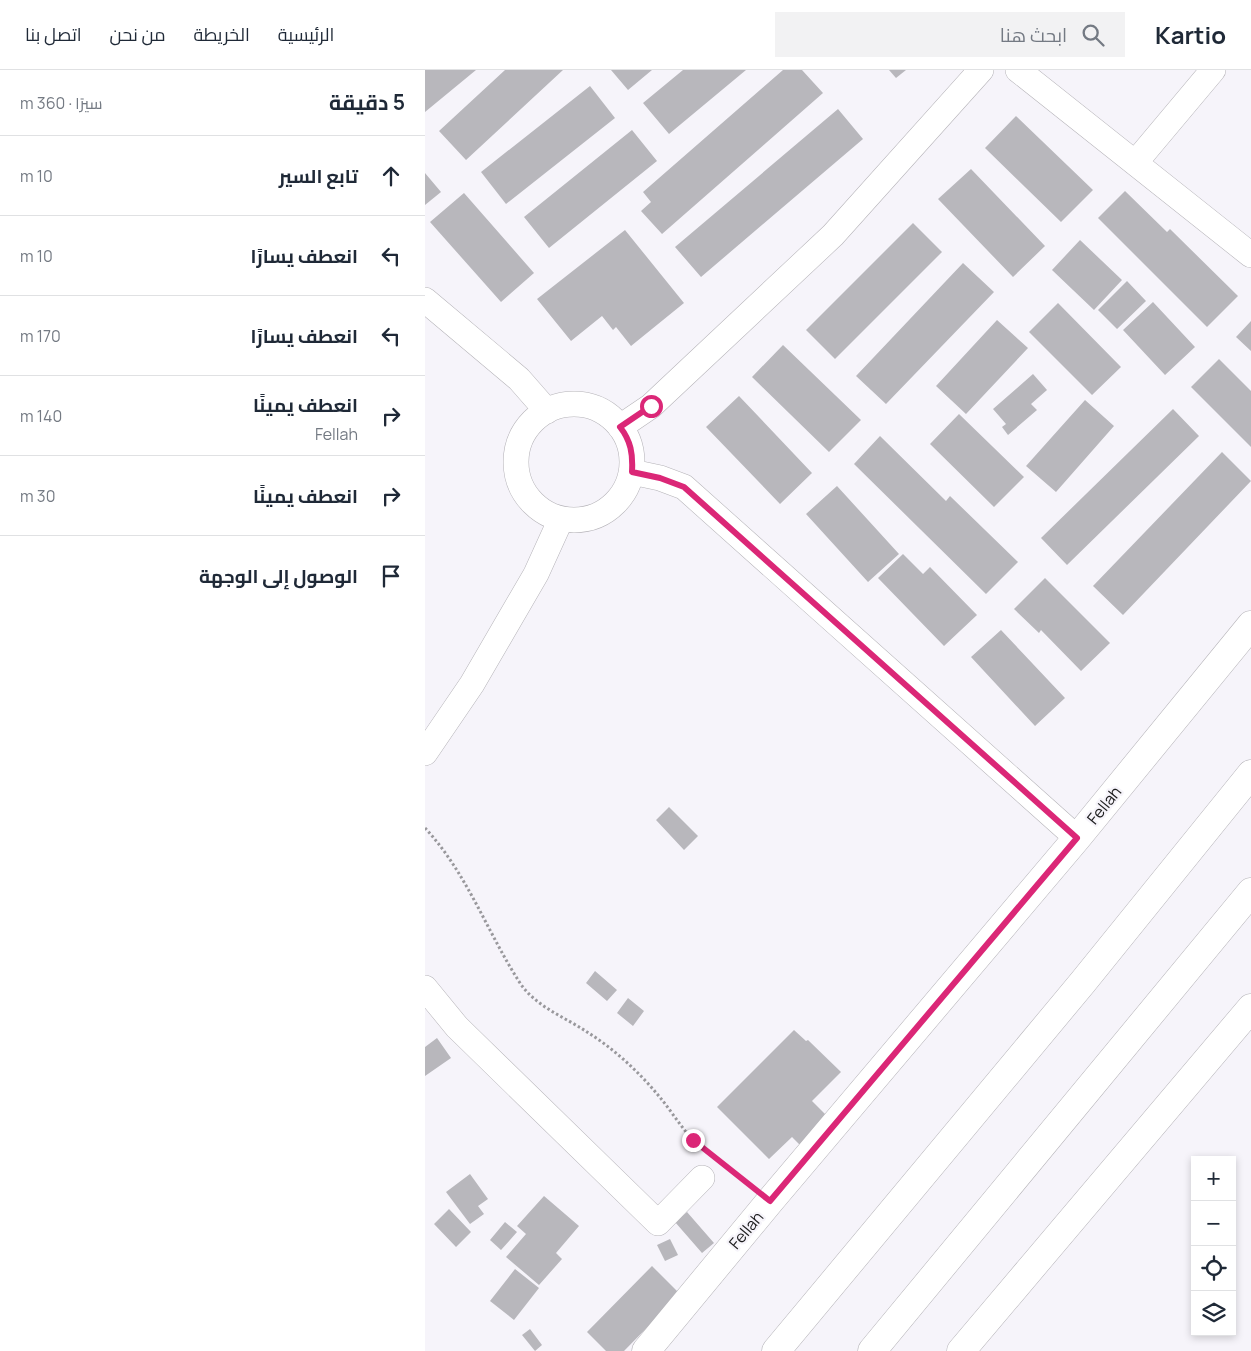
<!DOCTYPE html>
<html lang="ar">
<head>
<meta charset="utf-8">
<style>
	body { margin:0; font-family:Manrope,Cairo,sans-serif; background:#f2f2f3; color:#1f2937; direction:rtl }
	.controls { position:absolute; right:15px; bottom:15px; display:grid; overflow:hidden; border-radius:0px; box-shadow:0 2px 8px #0003 }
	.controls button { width:45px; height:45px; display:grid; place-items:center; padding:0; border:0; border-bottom:1px solid #e0e1e3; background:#fff; color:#1f2937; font:25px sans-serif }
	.stop { position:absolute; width:15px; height:15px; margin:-11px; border:4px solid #db2777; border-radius:50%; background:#fff }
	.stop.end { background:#db2777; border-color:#fff; box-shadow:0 1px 5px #0008 }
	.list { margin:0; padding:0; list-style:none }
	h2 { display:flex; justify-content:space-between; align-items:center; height:65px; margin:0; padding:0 20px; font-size:21px }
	h2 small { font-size:16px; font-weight:400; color:#747a83 }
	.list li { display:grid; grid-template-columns:32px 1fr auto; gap:15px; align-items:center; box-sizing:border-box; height:80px; padding:0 20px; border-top:1px solid #e0e1e3 }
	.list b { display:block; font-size:19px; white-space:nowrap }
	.list p { margin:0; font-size:16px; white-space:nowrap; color:#747a83 }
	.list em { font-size:16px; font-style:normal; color:#747a83 }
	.icon { flex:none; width:28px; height:28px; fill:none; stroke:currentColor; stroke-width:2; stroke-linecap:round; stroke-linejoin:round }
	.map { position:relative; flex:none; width:826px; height:1281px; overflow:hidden; direction:ltr }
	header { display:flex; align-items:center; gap:30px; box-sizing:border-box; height:70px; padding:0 25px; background:#fff; border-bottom:1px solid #e0e1e3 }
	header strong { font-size:24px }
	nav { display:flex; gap:28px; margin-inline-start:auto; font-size:18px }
	.search { width:350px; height:45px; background:#f2f2f3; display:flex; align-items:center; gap:12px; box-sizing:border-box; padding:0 18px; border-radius:0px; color:#747a83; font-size:19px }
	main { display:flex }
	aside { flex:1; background:#fff }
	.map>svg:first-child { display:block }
	.building { fill:#b8b7bc }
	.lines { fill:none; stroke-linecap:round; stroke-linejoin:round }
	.street-casing { stroke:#b5b3b8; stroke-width:26 }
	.secondary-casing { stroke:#b5b3b8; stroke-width:29 }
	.highway-casing { stroke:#b5b3b8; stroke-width:29 }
	.path { stroke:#99989c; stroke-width:3; stroke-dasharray:2.5 2.5; stroke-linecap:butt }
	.street { stroke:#fff; stroke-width:25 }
	.secondary { stroke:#fff; stroke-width:28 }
	.highway { stroke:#fff; stroke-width:28 }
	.route { stroke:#db2777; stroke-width:6 }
	.labels { text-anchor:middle; stroke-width:4.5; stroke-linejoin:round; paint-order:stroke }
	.street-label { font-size:16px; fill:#1c1c1d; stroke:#f6f4fa }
</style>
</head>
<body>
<header>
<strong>Kartio</strong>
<div class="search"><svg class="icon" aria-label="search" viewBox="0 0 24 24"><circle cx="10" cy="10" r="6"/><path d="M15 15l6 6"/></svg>ابحث هنا</div>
<nav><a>الرئيسية</a><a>الخريطة</a><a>من نحن</a><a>اتصل بنا</a></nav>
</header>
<main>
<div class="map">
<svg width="826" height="1281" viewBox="0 0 826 1281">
	<rect width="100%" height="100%" fill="#f6f4fa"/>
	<path class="building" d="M 0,0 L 51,0 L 0,42 Z
		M 80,0 L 138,0 L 41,90 L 14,61 Z
		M 186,0 L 227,0 L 203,20 Z
		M 258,0 L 321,0 L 244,64 L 218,33 Z
		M 358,0 L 377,0 L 398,23 L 237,164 L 216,141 L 226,132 L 218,122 Z
		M 464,0 L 481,0 L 471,8 Z
		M 165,16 L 190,48 L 81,134 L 56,102 Z
		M 413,39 L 438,69 L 276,207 L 250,177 Z
		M 591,46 L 668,120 L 636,152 L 560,78 Z
		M 207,60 L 232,91 L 124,178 L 99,147 Z
		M 546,99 L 620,176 L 588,207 L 513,129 Z
		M 0,103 L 16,122 L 0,135 Z
		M 700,121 L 742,162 L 745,159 L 813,226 L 782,257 L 673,148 Z
		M 39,123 L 109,203 L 76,232 L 5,152 Z
		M 488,153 L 517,182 L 410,289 L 381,260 Z
		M 200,160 L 259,233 L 206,276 L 191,257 L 188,260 L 177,246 L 146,271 L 112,229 Z
		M 655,170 L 697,210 L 669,240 L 627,200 Z
		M 538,193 L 569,222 L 461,334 L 431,306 Z
		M 702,211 L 721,231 L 692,259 L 673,240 Z
		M 728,232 L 770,277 L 740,305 L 698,260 Z
		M 633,233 L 696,297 L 667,325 L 604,262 Z
		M 572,250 L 603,278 L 541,344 L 511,316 Z
		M 826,251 L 826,281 L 811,267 Z
		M 358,275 L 436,350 L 404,382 L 327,307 Z
		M 794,289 L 826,321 L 826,377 L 766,317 Z
		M 608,304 L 622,320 L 606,334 L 612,340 L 583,365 L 577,357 L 581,354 L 568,339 Z
		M 314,326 L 387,403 L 355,434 L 281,357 Z
		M 660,330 L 689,356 L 631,422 L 601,396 Z
		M 748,339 L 774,366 L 642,495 L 616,468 Z
		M 534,344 L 599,407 L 569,437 L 505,374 Z
		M 455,366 L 521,431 L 525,426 L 593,492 L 561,524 L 429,394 Z
		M 797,382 L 826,411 L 698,545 L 668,516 Z
		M 412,416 L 474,484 L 443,512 L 381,444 Z
		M 478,484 L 498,504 L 505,497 L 552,545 L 519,576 L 453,508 Z
		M 620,508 L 685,573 L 656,601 L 616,560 L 614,563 L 589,539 Z
		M 576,560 L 640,628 L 610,656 L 546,587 Z
		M 244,737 L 273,766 L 259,780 L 231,750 Z
		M 170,901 L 192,920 L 182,931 L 161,913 Z
		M 203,928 L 219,941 L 208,956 L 192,943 Z
		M 369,960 L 381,971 L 383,970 L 416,1002 L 387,1031 L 404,1048 L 376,1076 L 367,1067 L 344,1089 L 292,1037 Z
		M 12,968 L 26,988 L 0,1006 L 0,977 Z
		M 45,1104 L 63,1129 L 53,1136 L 59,1144 L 45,1154 L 21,1122 Z
		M 119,1126 L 154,1156 L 131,1183 L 137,1189 L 114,1215 L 81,1187 L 101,1164 L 92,1156 Z
		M 24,1139 L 46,1162 L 31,1177 L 9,1154 Z
		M 262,1142 L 289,1173 L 277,1183 L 250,1152 Z
		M 80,1152 L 92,1162 L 76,1180 L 65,1170 Z
		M 245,1169 L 253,1185 L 240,1191 L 232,1175 Z
		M 227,1196 L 255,1224 L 199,1281 L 181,1281 L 162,1262 Z
		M 90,1199 L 114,1218 L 89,1250 L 65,1231 Z
		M 105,1259 L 117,1275 L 110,1281 L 97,1265 Z"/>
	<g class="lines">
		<defs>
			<path id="street" d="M 593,0 L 826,185
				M 710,93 L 788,0
				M 0,230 L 94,309 L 122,341
				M91 392a58 58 0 1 1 116 0a58 58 0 1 1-116 0Z
				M 195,357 L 226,336 L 408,165 L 556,0
				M 207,402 L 235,408 L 259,417 L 652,768
				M 0,683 L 47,614 L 111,504 L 136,449
				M 0,918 L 32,957 L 233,1153 L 277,1108"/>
			<path id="secondary" d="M 221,1281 L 345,1131 L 652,768 L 826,555
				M 536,1281 L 826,938"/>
			<path id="highway" d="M 351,1281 L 658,912 L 826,704
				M 447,1281 L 826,822"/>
		</defs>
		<use href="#street" class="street-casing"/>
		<use href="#secondary" class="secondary-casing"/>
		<use href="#highway" class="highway-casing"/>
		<path class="path" d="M 0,758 C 42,803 62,862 95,913 C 111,937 140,947 162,962 C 188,978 213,1001 233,1025 C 245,1039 255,1056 268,1070 C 274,1076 282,1081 289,1086
			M 296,1092 L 326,1116"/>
		<use href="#street" class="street"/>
		<use href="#secondary" class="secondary"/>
		<use href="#highway" class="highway"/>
	</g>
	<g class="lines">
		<path class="route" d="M 226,336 L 195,357 C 206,371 208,384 207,402 L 235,408 L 259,417 L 652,768 L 345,1131 L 268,1070"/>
	</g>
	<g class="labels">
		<g class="street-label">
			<text transform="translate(679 735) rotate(-51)" y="6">Fellah</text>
			<text transform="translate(321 1160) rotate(-50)" y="6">Fellah</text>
		</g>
	</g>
</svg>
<div class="controls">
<button>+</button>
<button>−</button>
<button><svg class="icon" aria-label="locate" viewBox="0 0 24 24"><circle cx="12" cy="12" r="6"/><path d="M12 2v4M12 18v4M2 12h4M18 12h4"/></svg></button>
<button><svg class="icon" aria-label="layers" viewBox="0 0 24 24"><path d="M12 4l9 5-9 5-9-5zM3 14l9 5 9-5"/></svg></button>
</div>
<div class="stop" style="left:226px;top:336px"></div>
<div class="stop end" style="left:268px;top:1070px"></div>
</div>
<aside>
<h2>5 دقيقة<small>سيرًا · 360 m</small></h2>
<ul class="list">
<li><svg class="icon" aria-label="ahead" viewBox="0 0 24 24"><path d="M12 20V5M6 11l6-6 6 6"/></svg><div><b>تابع السير</b></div><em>10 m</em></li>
<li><svg class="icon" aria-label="left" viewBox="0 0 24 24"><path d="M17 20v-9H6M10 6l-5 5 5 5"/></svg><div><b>انعطف يسارًا</b></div><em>10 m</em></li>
<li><svg class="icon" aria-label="left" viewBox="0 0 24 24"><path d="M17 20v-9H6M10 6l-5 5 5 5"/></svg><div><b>انعطف يسارًا</b></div><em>170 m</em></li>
<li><svg class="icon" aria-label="right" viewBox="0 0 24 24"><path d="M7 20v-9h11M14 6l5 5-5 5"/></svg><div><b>انعطف يمينًا</b><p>Fellah</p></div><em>140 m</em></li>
<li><svg class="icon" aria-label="right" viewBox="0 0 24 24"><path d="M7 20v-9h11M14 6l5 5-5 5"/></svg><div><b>انعطف يمينًا</b></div><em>30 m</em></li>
<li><svg class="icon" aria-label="arrive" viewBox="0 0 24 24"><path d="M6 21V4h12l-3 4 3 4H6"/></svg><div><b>الوصول إلى الوجهة</b></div></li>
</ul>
</aside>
</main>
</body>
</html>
